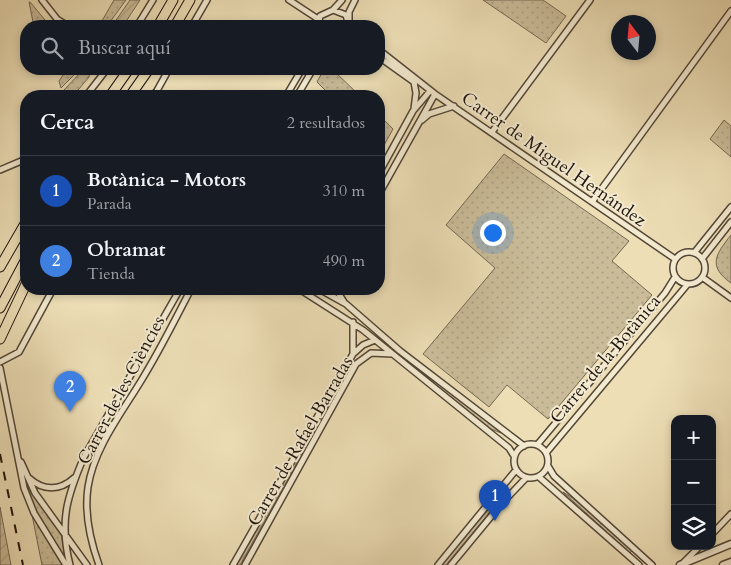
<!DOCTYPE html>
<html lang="es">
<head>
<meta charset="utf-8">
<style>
	body { margin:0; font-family:Cardo,serif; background:#20242c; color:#f1f3f6 }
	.controls { position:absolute; right:15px; bottom:15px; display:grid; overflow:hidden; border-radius:10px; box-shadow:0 2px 8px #0003 }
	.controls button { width:45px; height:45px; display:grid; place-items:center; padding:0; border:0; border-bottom:1px solid #363941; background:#171b24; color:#f1f3f6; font:25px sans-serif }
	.compass { position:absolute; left:611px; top:15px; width:45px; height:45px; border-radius:50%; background:#171b24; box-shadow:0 2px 8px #0003; rotate:344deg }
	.you { position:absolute; left:492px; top:232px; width:18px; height:18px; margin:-12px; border:4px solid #fff; border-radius:50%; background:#1a73e8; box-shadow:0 0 0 8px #1a73e833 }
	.badge { display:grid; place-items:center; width:32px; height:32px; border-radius:50%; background:#0b8043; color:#fff; font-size:16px; font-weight:700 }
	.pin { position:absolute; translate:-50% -41px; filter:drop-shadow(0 1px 2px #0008) }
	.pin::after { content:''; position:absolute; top:26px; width:18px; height:15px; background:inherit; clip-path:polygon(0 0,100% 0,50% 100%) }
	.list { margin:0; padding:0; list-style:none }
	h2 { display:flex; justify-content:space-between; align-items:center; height:65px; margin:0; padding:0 20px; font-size:21px }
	h2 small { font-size:16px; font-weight:400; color:#9ea1a6 }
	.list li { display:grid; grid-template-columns:32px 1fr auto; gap:15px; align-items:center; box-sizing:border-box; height:70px; padding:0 20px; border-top:1px solid #363941 }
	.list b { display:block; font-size:19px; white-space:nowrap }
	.list p { margin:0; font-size:16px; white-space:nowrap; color:#9ea1a6 }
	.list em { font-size:16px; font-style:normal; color:#9ea1a6 }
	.icon { flex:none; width:28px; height:28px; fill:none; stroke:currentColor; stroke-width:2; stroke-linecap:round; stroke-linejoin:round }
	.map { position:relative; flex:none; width:731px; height:565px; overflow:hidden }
	.search { position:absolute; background:#171b24; box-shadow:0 2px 8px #0003; left:20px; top:20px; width:365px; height:55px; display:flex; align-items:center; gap:12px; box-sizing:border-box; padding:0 18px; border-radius:20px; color:#9ea1a6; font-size:19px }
	.panel { position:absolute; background:#171b24; box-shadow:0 2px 8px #0003; left:20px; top:90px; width:365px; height:205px; border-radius:20px }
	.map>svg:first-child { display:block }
	.grass { fill:url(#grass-dots); stroke:#746853 }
	.garden { fill:url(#garden-furrows); stroke:#746853 }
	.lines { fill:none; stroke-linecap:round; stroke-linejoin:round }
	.minor-casing { stroke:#524637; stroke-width:8 }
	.tertiary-casing { stroke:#524637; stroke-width:9 }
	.motorway-casing { stroke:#1e140d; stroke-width:11 }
	.minor { stroke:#f3ead0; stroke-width:5 }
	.tertiary { stroke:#f3ead0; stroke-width:6 }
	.motorway { stroke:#eddeb6; stroke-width:9 }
	.rail { stroke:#1e140d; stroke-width:2; stroke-dasharray:9 9; stroke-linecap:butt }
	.labels { text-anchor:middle; stroke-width:4; stroke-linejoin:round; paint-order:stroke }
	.street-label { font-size:18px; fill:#1e140d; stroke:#f3ead0 }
</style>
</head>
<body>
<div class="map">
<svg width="731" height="565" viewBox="0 0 731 565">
	<defs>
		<pattern id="grass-dots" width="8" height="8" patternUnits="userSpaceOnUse" patternTransform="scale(1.25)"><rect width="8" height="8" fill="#cabc99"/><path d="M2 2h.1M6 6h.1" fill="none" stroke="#ada183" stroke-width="1.8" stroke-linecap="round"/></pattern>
		<pattern id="garden-furrows" width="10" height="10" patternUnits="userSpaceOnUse" patternTransform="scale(1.25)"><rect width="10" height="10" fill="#cabc99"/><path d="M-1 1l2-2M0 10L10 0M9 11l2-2" fill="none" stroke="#ada183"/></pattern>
	</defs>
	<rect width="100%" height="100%" fill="#eddeb6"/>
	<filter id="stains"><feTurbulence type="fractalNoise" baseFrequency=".004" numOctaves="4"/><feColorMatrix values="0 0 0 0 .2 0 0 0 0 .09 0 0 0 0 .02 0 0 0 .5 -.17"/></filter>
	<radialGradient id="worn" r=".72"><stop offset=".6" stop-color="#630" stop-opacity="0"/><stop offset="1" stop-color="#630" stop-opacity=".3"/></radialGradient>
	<path class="grass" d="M 114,0 L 126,0 L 107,26 L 99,26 Z
		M 483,0 L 543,0 L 566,16 L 546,43 Z
		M 29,2 L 30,2 L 50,26 L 39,26 L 33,22 Z
		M 67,69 L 80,69 L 61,88 L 59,81 Z
		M 84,69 L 91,69 L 89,77 L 73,96 L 63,96 L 63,91 Z
		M 324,69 L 332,69 L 360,96 L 331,96 L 317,82 Z
		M 379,115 L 393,129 L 383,147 L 379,143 Z
		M 724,120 L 731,126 L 731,157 L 710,139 Z
		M 504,154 L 629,241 L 612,261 L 652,295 L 548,419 L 507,385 L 489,407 L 423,354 L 495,268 L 446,225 Z
		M 731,235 L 731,283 C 707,266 716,254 731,235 Z
		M 26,477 L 61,533 L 66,562 C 48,536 32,508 24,478 Z
		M 31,510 L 63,565 L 42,565 Z"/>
	<path class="garden" d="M 130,0 L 140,0 L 123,26 L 112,26 Z
		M 430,380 L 440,383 L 501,433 L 491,429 Z
		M 333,398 L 332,400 L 284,486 L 281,484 L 320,415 Z
		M 280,487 L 283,488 L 240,565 L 236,565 Z
		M 506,488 L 508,490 L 446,565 L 442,565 Z
		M 563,492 L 577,501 L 632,550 L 630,553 Z
		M 0,507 L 11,565 L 0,565 Z"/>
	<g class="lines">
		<defs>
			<path id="minor" d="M 42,0 L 57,19 L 68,26
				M 289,0 L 318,19
				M 333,10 L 342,0
				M 349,21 L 349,12 L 355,0
				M 137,26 L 153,0
				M 192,26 L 207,0
				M 318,26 L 320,16 L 333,10 L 346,15 L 349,26
				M 379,50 L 435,94 L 675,259
				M 379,57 L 414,82 L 416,81
				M 86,96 L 107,69
				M 154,96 L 169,69
				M 286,96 L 302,69
				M 297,96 L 313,69
				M 414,109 L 416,93 L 414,82
				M 422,120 L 429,114 L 454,106
				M 492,132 L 590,0
				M 0,170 L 26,159
				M 379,173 L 413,111 L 430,91
				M 379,194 L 435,94
				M 592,202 L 731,11
				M673 268a16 16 0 1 1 32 0a16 16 0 1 1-32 0Z
				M 694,253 L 731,207
				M 702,259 L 731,222
				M 702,277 L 731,298
				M 299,289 L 363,330 L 509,448 L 514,456
				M 319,289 L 346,304 L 400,351 L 524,446
				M 336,289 L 344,302
				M 353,354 L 363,345 L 375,340
				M 0,362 L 19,352 L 53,289
				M 0,368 L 24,488 L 34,513 L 66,565
				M514 461a17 17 0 1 1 34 0a17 17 0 1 1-34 0Z
				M 537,445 L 665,293 L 675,277
				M 546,453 L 687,285
				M 21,462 L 35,493 L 87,565
				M 548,466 L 554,476 L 652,565
				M 539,477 L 639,565
				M 29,478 C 43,491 60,491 74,478
				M 712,534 L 731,514
				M 684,562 L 700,546
				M 70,565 C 59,522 67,496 84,457 L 180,289
				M 99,565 C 90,540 84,514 88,487 C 94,447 124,410 144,376 C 161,348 176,318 191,289
				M 233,565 L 353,354 L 353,322
				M 245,565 L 356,364 L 371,353 L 392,354
				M 438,565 L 516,470
				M 451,565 L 503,502 L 526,478"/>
			<path id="tertiary" d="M 680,565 L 731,544
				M 723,565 L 731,562"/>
			<path id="motorway" d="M 158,26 L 173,0
				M 175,26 L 190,0
				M 110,96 L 129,69
				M 130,96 L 149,69
				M 153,96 L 154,95
				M 0,267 L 26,222
				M 0,308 L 26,259
				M 0,339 L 26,284"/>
		</defs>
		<use href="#minor" class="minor-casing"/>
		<use href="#tertiary" class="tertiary-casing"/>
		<use href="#motorway" class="motorway-casing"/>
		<use href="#minor" class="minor"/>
		<use href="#tertiary" class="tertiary"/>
		<use href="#motorway" class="motorway"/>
		<path class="rail" d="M 0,454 L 23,565"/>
	</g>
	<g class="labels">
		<g class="street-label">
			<text transform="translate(554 159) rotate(35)" y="6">Carrer de Miguel Hernández</text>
			<text transform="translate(605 359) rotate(-50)" y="6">Carrer de la Botànica</text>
			<text transform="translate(121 390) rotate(-62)" y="6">Carrer de les Ciències</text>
			<text transform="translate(300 441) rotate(-60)" y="6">Carrer de Rafael Barradas</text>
		</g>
	</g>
	<rect width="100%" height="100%" filter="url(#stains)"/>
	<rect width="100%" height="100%" fill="url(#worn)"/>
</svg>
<div class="controls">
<button>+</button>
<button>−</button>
<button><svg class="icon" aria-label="layers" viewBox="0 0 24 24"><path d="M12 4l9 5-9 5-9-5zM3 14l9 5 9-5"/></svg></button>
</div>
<svg class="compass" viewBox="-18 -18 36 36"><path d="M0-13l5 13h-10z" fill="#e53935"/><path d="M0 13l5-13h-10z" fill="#9ea1a6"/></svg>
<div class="you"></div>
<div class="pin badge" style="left:495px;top:521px;background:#1a4fb4">1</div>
<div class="pin badge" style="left:70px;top:412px;background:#3f7fe0">2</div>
<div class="search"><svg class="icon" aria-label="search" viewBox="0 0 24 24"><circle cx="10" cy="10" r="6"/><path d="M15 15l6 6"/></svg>Buscar aquí</div>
<section class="panel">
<h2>Cerca<small>2 resultados</small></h2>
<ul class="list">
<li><span class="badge" style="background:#1a4fb4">1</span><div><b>Botànica - Motors</b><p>Parada</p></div><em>310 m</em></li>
<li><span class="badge" style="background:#3f7fe0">2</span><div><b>Obramat</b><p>Tienda</p></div><em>490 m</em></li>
</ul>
</section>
</div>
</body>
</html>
